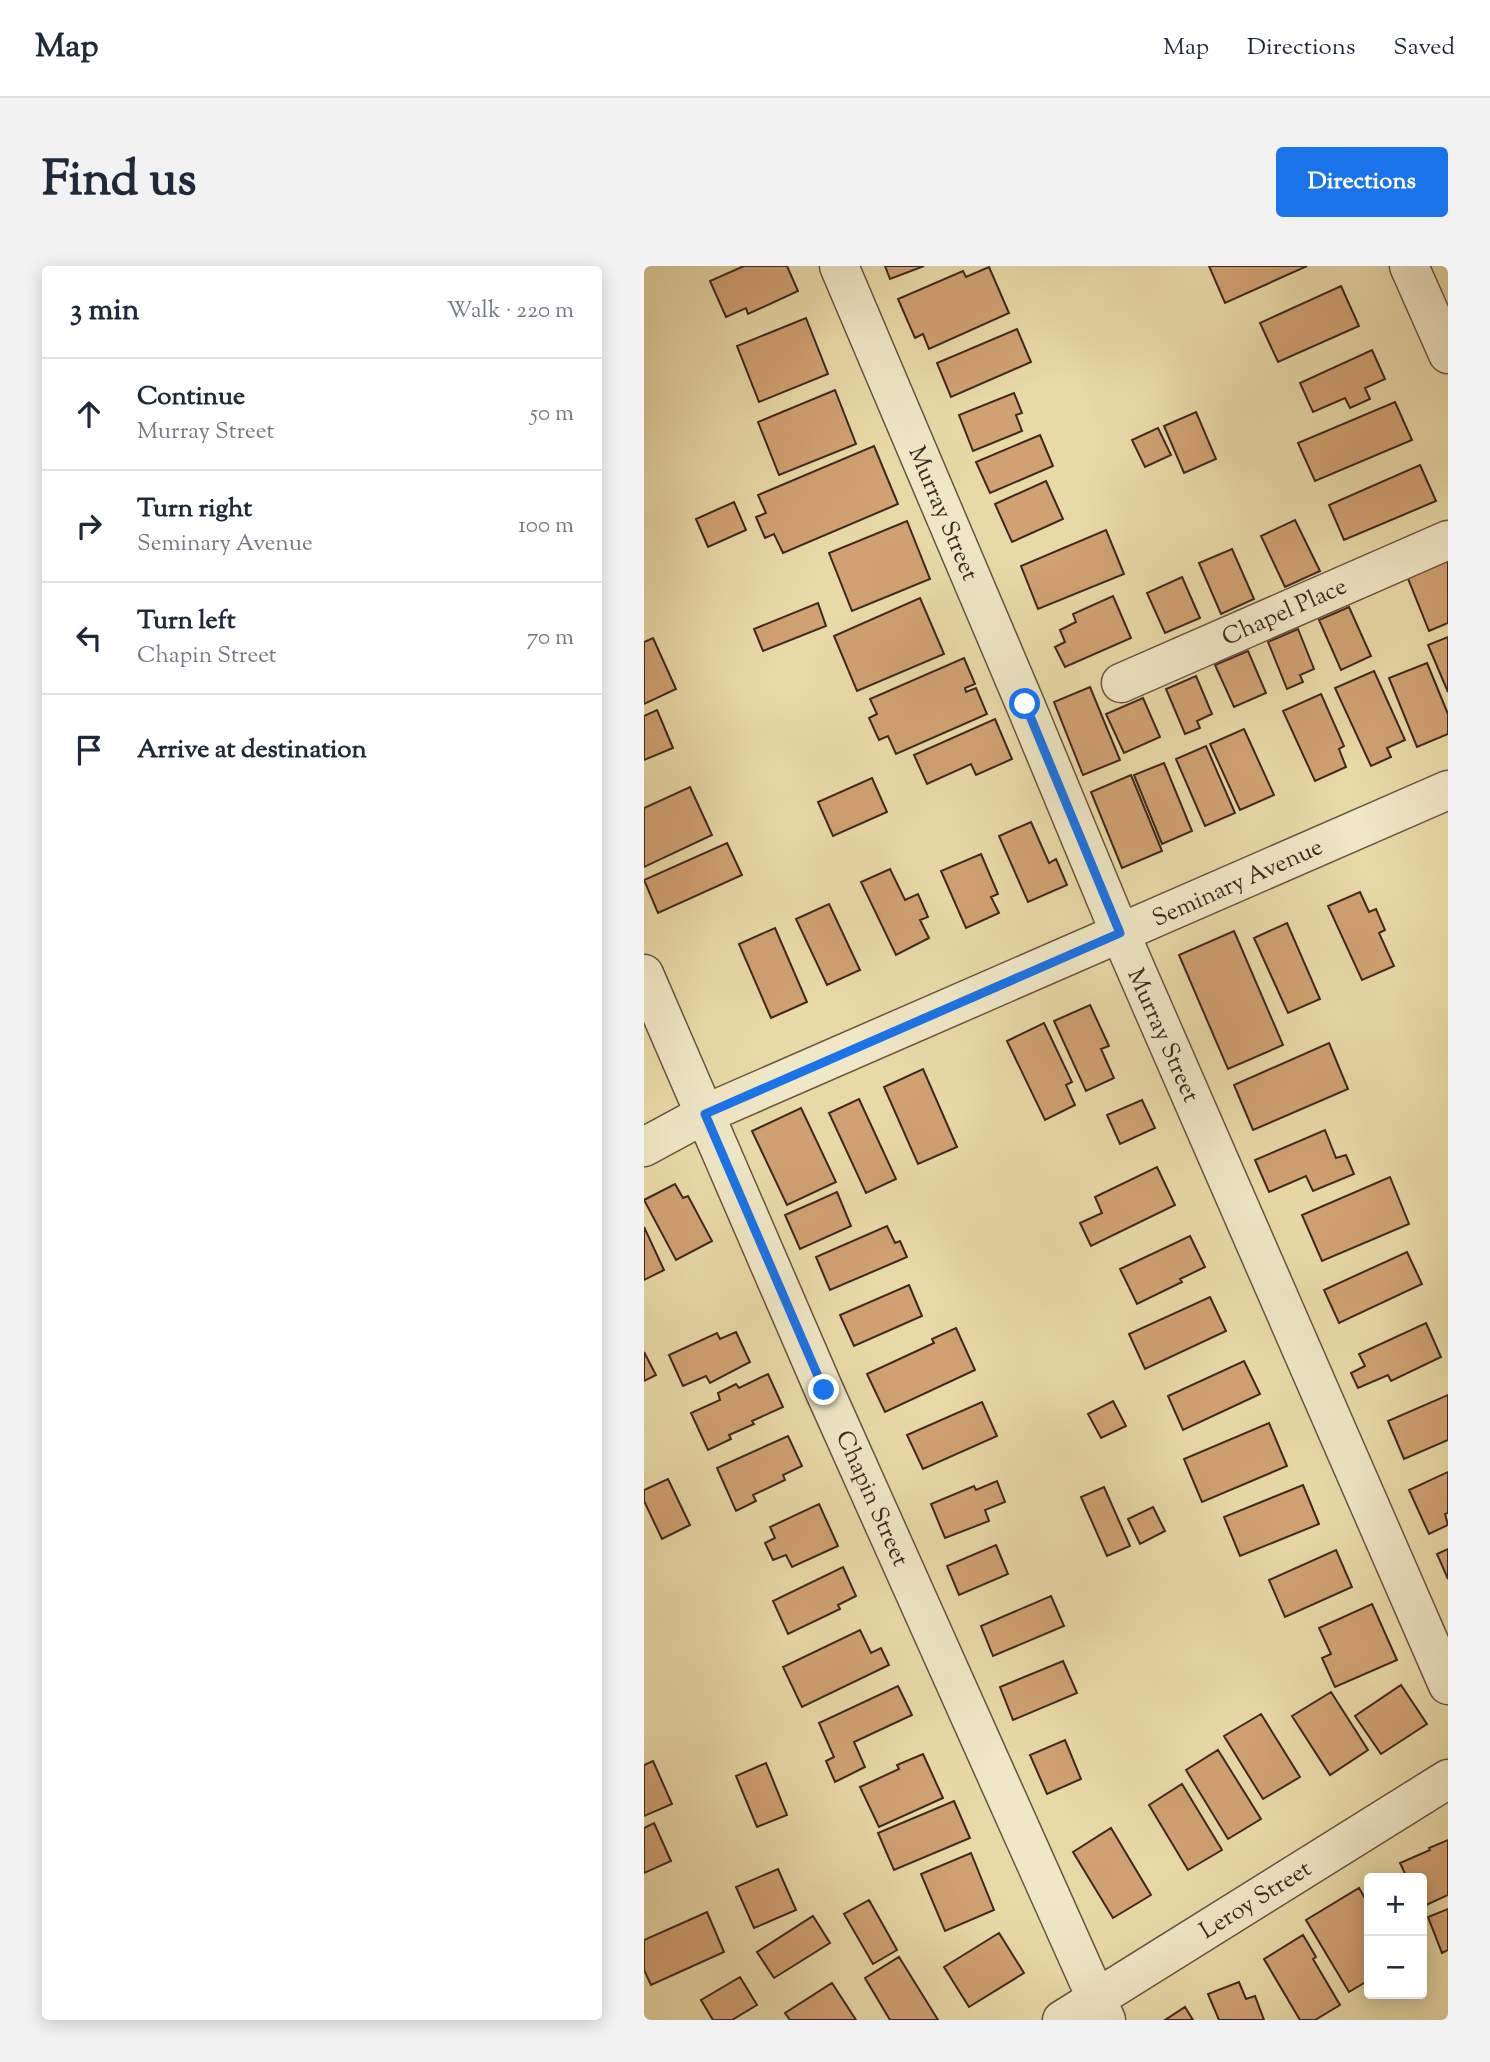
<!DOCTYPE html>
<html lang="en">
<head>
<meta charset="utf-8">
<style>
	body { margin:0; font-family:"Sorts Mill Goudy",serif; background:#f2f2f3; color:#1f2937 }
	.controls { position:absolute; right:21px; bottom:21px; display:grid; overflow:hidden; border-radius:7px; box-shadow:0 4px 18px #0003 }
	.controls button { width:63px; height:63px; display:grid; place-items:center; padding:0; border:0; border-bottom:2px solid #e0e1e3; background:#fff; color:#1f2937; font:35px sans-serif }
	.stop { position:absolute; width:21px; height:21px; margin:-16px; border:5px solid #1a73e8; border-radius:50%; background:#fff }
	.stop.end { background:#1a73e8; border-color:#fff; box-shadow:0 2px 7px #0008 }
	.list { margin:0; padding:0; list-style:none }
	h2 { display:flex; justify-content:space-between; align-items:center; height:91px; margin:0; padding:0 28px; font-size:30px }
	h2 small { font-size:23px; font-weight:400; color:#747a83 }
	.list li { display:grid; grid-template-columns:46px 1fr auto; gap:21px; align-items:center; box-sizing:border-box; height:112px; padding:0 28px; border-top:2px solid #e0e1e3 }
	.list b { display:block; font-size:26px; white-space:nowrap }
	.list p { margin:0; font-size:23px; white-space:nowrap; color:#747a83 }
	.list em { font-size:23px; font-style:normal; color:#747a83 }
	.icon { flex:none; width:38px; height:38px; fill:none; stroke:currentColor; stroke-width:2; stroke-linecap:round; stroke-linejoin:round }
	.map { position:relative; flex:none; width:804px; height:1754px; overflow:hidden; border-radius:7px }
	header { display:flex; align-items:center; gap:42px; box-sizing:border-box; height:98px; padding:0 35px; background:#fff; border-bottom:2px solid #e0e1e3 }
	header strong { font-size:33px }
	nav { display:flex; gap:38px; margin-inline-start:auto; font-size:24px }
	.intro { display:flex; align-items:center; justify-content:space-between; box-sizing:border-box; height:168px; padding:0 42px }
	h1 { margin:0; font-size:49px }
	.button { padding:18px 32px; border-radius:7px; background:#1a73e8; color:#fff; font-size:24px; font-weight:700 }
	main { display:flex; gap:42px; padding:0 42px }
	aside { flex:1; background:#fff; border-radius:7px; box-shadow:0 4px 18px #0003 }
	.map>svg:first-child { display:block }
	.building { fill:#d1a171; stroke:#3f281f; stroke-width:2 }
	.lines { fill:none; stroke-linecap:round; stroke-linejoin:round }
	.minor-casing { stroke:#695441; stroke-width:41 }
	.minor { stroke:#f0e7c6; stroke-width:38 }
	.route { stroke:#1a73e8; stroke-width:9 }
	.labels { text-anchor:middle; stroke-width:5; stroke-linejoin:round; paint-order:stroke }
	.street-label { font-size:24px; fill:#3f281f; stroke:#f0e7c6 }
</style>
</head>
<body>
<header>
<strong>Map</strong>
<nav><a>Map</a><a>Directions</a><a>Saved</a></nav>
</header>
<div class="intro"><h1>Find us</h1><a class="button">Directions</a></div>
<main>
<aside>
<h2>3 min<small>Walk · 220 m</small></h2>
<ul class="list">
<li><svg class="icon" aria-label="ahead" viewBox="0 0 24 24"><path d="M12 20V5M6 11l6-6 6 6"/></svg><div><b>Continue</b><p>Murray Street</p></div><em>50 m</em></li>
<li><svg class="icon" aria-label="right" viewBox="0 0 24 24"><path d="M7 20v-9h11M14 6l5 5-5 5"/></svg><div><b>Turn right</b><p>Seminary Avenue</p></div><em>100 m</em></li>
<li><svg class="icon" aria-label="left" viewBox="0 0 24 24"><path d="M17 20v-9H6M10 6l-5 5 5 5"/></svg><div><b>Turn left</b><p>Chapin Street</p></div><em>70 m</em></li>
<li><svg class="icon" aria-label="arrive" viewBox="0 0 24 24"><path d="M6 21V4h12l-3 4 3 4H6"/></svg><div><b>Arrive at destination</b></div></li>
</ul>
</aside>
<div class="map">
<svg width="804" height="1754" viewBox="0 0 804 1754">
	<rect width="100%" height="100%" fill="#e8daa7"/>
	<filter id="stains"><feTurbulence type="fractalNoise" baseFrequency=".00286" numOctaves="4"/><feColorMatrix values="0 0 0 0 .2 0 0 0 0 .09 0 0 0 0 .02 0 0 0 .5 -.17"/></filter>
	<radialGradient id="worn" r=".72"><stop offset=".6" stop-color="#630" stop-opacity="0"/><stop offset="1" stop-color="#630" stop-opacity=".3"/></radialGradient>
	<path class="building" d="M 100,0 L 143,0 L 154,25 L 104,48 L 102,42 L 82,51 L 66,15 Z
		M 241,0 L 280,0 L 246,13 Z
		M 565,0 L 663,0 L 581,37 Z
		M 345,1 L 365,47 L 285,83 L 279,68 L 271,72 L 254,33 L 319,5 L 322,11 Z
		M 697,20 L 715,60 L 634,96 L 616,57 Z
		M 162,52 L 184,108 L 115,136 L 93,80 Z
		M 373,63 L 387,96 L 307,131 L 293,97 Z
		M 728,84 L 741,113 L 721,122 L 726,133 L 706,142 L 701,132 L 669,146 L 656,117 Z
		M 191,124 L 212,178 L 135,209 L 114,156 Z
		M 370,127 L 378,147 L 372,149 L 378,165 L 329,185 L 315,149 Z
		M 751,136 L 768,174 L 671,215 L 654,177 Z
		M 552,146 L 572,193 L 540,207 L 520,160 Z
		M 514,162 L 527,189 L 501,201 L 488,174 Z
		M 396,169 L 409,200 L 346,227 L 332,196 Z
		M 230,180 L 254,238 L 139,287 L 130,268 L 121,272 L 112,251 L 122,247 L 114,229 Z
		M 776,199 L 792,235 L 700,274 L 685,239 Z
		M 402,215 L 419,253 L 368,276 L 351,238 Z
		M 90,236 L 102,264 L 64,281 L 52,253 Z
		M 651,254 L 676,305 L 641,321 L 617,270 Z
		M 263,255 L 286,313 L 208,345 L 185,287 Z
		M 462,264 L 480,308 L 394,343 L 377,300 Z
		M 588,283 L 610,333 L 577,348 L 555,297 Z
		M 804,293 L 804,357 L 785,365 L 763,310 Z
		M 538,311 L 556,352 L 521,367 L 503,327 Z
		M 469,330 L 487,372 L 421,401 L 411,381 L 421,376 L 416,364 L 432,356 L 429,348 Z
		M 276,332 L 300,388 L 213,425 L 190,370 Z
		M 174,337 L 182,360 L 119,385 L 110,363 Z
		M 705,341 L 727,390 L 697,404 L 675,354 Z
		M 654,363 L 670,403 L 656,409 L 659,416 L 643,423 L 624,376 Z
		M 804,371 L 804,426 L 784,379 Z
		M 9,372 L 32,423 L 0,438 L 0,376 Z
		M 604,385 L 622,427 L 590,441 L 571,399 Z
		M 320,392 L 331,418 L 321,422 L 322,426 L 332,422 L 343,448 L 252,488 L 244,470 L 235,474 L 225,452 L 233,448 L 226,433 Z
		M 783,397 L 804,448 L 804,468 L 773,481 L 745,412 Z
		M 730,405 L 761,474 L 743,482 L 747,491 L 727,500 L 691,422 Z
		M 552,410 L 568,448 L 553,455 L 556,462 L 541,468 L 522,423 Z
		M 446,421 L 476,494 L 439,509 L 410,436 Z
		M 677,428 L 700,480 L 695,483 L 702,501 L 671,515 L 639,445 Z
		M 499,432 L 516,471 L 480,487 L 462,448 Z
		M 13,444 L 29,482 L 0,494 L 0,450 Z
		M 351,453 L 368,493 L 332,509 L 327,498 L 283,518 L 270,489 Z
		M 600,463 L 630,529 L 596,544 L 566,478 Z
		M 562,480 L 591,547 L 561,560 L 532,493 Z
		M 520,497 L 548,565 L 518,578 L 490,509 Z
		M 487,509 L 518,585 L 478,602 L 447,526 Z
		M 228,512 L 243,546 L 189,570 L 174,536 Z
		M 46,521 L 68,569 L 0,601 L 0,542 Z
		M 387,556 L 405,597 L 412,593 L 423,619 L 384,636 L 355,570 Z
		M 83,577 L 98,609 L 14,647 L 0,614 Z
		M 337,588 L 354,628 L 347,631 L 355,647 L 322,662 L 297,605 Z
		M 246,603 L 261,634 L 274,628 L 284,651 L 276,654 L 285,672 L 252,689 L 217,616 Z
		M 716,626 L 725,646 L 732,643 L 741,664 L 735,667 L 750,700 L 718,714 L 684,640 Z
		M 185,638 L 216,704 L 183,719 L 152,653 Z
		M 643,657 L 676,733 L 644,747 L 610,672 Z
		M 131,662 L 163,736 L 127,752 L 95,678 Z
		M 590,665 L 639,779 L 584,803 L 535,689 Z
		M 446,739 L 465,780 L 457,783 L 470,812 L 442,825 L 410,755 Z
		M 400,757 L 428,816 L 422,819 L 431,839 L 401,854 L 363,775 Z
		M 685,777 L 704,823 L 609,864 L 590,819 Z
		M 279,803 L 313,881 L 274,898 L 240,821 Z
		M 215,833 L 252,913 L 222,927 L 185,847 Z
		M 498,834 L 511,862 L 476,878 L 463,849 Z
		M 157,842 L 192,916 L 143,939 L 108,865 Z
		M 681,864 L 692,892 L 702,889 L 710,908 L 669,925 L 662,910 L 625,926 L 611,894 Z
		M 513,901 L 531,939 L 447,980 L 436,957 L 458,947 L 451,931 Z
		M 746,911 L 765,958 L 678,995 L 658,949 Z
		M 31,918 L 39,932 L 44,930 L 68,975 L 32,994 L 0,934 Z
		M 193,926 L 207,960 L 156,983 L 141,949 Z
		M 243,960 L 251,977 L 256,975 L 263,991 L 186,1024 L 172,991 Z
		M 0,961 L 20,1004 L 0,1014 Z
		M 546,970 L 561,1001 L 536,1013 L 538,1016 L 493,1038 L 476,1003 Z
		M 763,986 L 778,1018 L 695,1057 L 680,1024 Z
		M 265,1019 L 278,1050 L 210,1080 L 196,1049 Z
		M 566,1031 L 582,1065 L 501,1103 L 485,1068 Z
		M 782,1057 L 797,1091 L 747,1115 L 744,1109 L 714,1122 L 707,1107 L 721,1100 L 715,1088 Z
		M 312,1062 L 331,1104 L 241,1146 L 223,1108 L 290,1077 L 288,1073 Z
		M 92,1066 L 106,1096 L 66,1117 L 62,1110 L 39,1120 L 25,1089 L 73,1067 L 76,1073 Z
		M 0,1086 L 12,1109 L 0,1115 Z
		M 600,1095 L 616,1128 L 539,1164 L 524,1130 Z
		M 124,1108 L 139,1141 L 108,1155 L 110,1158 L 85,1169 L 87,1173 L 64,1184 L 47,1147 L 76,1134 L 74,1127 L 92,1118 L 95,1122 Z
		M 804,1129 L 804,1174 L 760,1193 L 744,1155 Z
		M 469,1135 L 482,1160 L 457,1172 L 444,1148 Z
		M 338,1136 L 353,1170 L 279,1203 L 263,1169 Z
		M 625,1157 L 643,1200 L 558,1236 L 540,1193 Z
		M 144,1170 L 158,1200 L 139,1209 L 141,1214 L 109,1229 L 112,1235 L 92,1245 L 73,1202 Z
		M 804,1206 L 804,1247 L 801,1248 L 804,1259 L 785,1268 L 765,1224 Z
		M 24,1213 L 46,1259 L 18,1273 L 0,1235 L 0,1224 Z
		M 353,1215 L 361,1236 L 341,1244 L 345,1255 L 301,1272 L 287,1238 L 330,1220 L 332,1224 Z
		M 659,1219 L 675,1258 L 596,1290 L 580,1251 Z
		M 460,1221 L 486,1280 L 463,1290 L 437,1231 Z
		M 175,1238 L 194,1280 L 148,1301 L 142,1289 L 129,1294 L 121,1277 L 131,1272 L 126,1261 Z
		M 509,1241 L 521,1265 L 496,1278 L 484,1253 Z
		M 352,1279 L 364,1308 L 315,1329 L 303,1300 Z
		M 804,1283 L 804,1313 L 793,1288 Z
		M 692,1284 L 708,1321 L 641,1351 L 625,1314 Z
		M 199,1301 L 212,1330 L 194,1339 L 196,1343 L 144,1368 L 129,1335 Z
		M 407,1330 L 420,1360 L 349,1390 L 337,1360 Z
		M 728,1338 L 753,1394 L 691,1421 L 678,1392 L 687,1388 L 675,1362 Z
		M 216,1364 L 227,1387 L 237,1382 L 245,1399 L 158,1441 L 139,1401 Z
		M 419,1395 L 433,1427 L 369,1454 L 356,1421 Z
		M 757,1419 L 783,1458 L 737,1488 L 711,1450 Z
		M 254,1420 L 268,1449 L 210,1476 L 221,1501 L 191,1516 L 182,1495 L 190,1491 L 175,1457 Z
		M 687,1426 L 724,1484 L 686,1509 L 648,1450 Z
		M 617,1448 L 656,1511 L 619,1533 L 580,1470 Z
		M 421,1474 L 437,1513 L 403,1528 L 386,1489 Z
		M 574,1484 L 617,1553 L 584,1573 L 542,1504 Z
		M 279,1488 L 299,1532 L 235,1561 L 216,1521 L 255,1503 L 253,1499 Z
		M 9,1495 L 28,1538 L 0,1550 L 0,1499 Z
		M 122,1497 L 143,1549 L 113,1561 L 92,1510 Z
		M 538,1518 L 578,1584 L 544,1604 L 505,1539 Z
		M 310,1535 L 326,1572 L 250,1604 L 234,1567 Z
		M 10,1557 L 27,1595 L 0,1607 L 0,1562 Z
		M 467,1562 L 507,1629 L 469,1652 L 429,1586 Z
		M 804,1574 L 804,1629 L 778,1641 L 778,1612 L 763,1612 L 756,1597 L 786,1584 L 785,1582 Z
		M 327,1587 L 350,1644 L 301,1665 L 277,1608 Z
		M 134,1603 L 152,1644 L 110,1662 L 92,1621 Z
		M 715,1622 L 725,1639 L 725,1714 L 705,1726 L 662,1654 Z
		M 225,1634 L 253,1684 L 229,1698 L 200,1648 Z
		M 804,1643 L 804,1684 L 798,1687 L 784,1651 Z
		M 63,1646 L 80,1686 L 7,1719 L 0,1704 L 0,1674 Z
		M 169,1650 L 186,1677 L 130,1712 L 113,1686 Z
		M 355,1667 L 380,1707 L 325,1741 L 300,1701 Z
		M 659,1669 L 672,1691 L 669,1693 L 696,1739 L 671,1754 L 656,1754 L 620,1693 Z
		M 255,1691 L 294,1754 L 246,1754 L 221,1712 Z
		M 96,1711 L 113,1739 L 88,1754 L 69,1754 L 57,1734 Z
		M 595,1716 L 602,1733 L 611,1730 L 620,1754 L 575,1754 L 564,1728 Z
		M 188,1717 L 212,1754 L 146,1754 L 141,1747 Z
		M 541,1741 L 549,1754 L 521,1754 Z"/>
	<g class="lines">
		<defs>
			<path id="minor" d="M 195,0 L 381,438 L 476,667 L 804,1419
				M 765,0 L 804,88
				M 477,417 L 804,274
				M 0,708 L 180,1124 L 462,1754
				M 0,881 L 61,848 L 804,524
				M 418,1754 L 804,1513"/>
		</defs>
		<use href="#minor" class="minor-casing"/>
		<use href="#minor" class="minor"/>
	</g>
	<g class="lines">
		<path class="route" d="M 180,1124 L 61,848 L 476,667 L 381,438"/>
	</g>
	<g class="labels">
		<g class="street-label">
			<text transform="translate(300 247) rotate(67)" y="8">Murray Street</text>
			<text transform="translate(640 345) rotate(-24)" y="8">Chapel Place</text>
			<text transform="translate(593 616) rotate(-24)" y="8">Seminary Avenue</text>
			<text transform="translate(520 769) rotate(66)" y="8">Murray Street</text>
			<text transform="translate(229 1232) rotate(66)" y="8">Chapin Street</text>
			<text transform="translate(611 1633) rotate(-32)" y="8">Leroy Street</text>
		</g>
	</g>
	<rect width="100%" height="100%" filter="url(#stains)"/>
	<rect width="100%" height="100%" fill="url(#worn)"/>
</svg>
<div class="controls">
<button>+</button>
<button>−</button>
</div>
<div class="stop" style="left:381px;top:438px"></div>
<div class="stop end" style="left:180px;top:1124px"></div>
</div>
</main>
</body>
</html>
